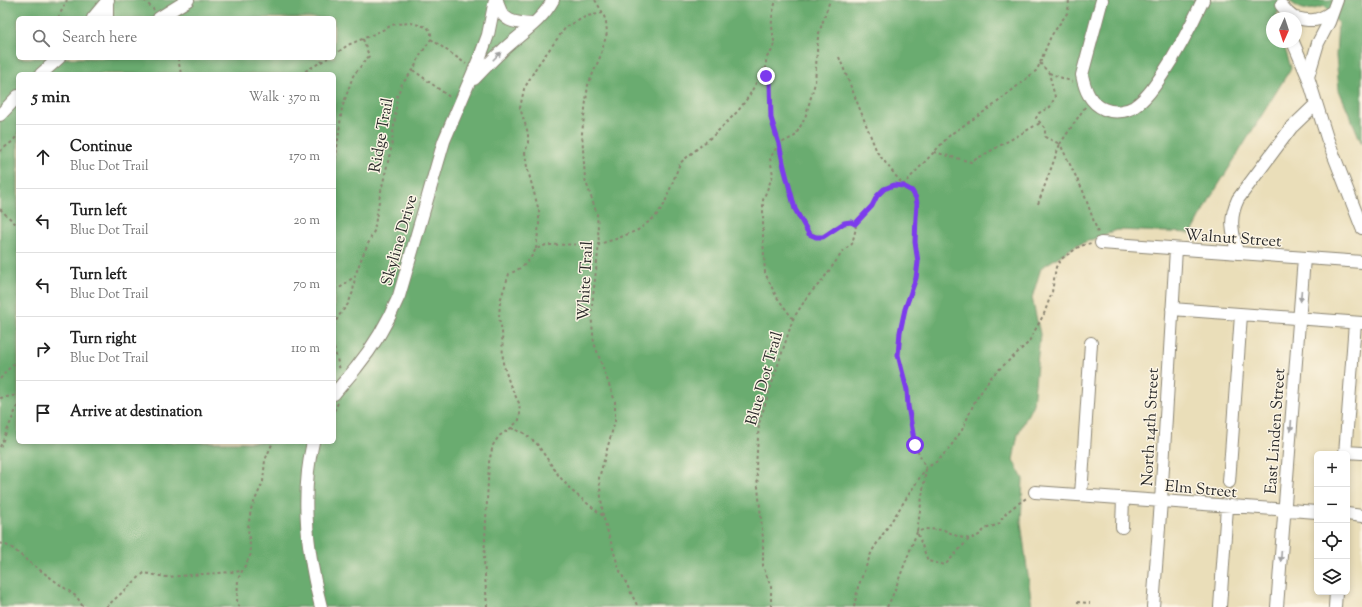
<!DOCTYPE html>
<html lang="en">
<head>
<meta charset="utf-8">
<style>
	body { margin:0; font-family:"Sorts Mill Goudy",serif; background:#f2f2f2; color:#222 }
	.controls { position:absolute; right:12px; bottom:12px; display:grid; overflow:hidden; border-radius:6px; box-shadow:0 2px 6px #0003 }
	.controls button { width:36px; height:36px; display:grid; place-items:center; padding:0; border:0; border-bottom:1px solid #e0e0e0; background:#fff; color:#222; font:20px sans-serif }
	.compass { position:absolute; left:1266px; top:12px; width:36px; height:36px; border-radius:50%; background:#fff; box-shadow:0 2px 6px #0003; rotate:183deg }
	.stop { position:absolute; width:12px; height:12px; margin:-9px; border:3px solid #7c3aed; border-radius:50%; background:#fff }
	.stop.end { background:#7c3aed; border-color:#fff; box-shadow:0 1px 4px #0008 }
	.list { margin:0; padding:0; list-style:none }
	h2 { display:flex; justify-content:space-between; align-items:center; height:52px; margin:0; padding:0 16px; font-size:17px }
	h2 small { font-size:13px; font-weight:400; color:#767676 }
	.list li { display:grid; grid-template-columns:26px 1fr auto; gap:12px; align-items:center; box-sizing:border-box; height:64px; padding:0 16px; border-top:1px solid #e0e0e0 }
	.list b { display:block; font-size:15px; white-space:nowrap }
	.list p { margin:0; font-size:13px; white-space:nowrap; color:#767676 }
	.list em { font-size:13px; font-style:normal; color:#767676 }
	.icon { flex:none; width:22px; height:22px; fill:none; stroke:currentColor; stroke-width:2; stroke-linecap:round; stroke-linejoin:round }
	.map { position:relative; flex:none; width:1362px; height:607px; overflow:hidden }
	.search { position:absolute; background:#fff; box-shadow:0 2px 6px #0003; left:16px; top:16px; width:320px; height:44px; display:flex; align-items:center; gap:10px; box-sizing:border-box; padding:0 14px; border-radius:6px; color:#767676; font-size:15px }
	.panel { position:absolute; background:#fff; box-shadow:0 2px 6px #0003; left:16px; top:72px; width:320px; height:372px; border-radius:6px }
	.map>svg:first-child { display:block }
	.forest { fill:#6bac6f; stroke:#4b6c4d; fill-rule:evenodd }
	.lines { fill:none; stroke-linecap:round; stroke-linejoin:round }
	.minor-casing { stroke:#8a8472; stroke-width:14 }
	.path { stroke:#8a8472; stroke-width:2; stroke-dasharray:3 3; stroke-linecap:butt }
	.minor { stroke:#fff; stroke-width:12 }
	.oneway { fill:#a0a0a0 }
	.route { stroke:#7c3aed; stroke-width:5 }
	.labels { text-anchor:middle; stroke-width:3; stroke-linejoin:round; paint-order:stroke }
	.street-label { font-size:16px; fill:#2b2b2b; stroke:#fcf5e5 }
</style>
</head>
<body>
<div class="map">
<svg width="1362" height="607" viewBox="0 0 1362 607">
	<rect width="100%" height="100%" fill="#fcf5e5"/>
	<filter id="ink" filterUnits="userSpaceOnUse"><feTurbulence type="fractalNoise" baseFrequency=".025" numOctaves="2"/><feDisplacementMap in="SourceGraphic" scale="8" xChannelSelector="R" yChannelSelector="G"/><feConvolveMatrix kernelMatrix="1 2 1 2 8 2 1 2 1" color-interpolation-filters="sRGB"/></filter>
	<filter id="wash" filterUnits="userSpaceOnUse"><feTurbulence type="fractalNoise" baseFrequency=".012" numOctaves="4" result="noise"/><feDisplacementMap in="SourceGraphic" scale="16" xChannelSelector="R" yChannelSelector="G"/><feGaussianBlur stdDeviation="0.9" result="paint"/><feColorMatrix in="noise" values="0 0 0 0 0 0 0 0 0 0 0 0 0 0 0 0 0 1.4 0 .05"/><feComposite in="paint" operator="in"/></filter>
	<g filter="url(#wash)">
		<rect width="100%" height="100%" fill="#eadeb9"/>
		<path class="forest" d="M 0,0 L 1362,0 L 1362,144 L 1339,90 L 1336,56 L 1338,23 L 1324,6 C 1307,12 1302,11 1288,0 L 1276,15 L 1277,18 L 1272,18 L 1272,42 L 1283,42 L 1291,68 L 1211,197 L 1192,233 L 1117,230 L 1075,246 L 1041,268 L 1032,298 L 1040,334 L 1033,404 L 1018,434 L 1013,460 L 1023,479 L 1021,522 L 1032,607 L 0,607 ZM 18,18 L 334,18 L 334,58 L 18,58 ZM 18,74 L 334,74 L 334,442 L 18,442 Z"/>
	</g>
	<g filter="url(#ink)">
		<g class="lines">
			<defs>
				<path id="minor" d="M 497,0 C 501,22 514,23 533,24
					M 1102,0 L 1082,75 C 1085,90 1090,103 1104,109 C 1113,113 1126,112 1134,107 C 1146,99 1154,87 1162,75 C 1178,51 1191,26 1203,0
					M 107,2 L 107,18
					M 1281,5 L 1288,13 L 1294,18
					M 93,18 L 108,0
					M 159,18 L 188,0
					M 1296,18 C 1313,22 1319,21 1333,11
					M 1293,42 L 1308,77 L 1327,138 L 1362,228
					M 41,74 L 59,58
					M 1308,77 L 1318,43 L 1329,22 L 1337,0
					M 474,79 C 483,70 492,60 502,51 C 520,34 541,22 553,0
					M 0,115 L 18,96
					M 1101,243 L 1362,262
					M 1237,253 C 1233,232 1228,220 1238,199 L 1291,128 L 1316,104
					M 1172,309 L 1362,323
					M 334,394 C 341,385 349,377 356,368 C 374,346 388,322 399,296 L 444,141 L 481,54 L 488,35 L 495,0
					M 313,442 C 300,497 307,553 321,607
					M 1345,452 L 1362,453
					M 1345,454 L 1355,323
					M 1229,482 L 1241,315
					M 1035,492 L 1317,512
					M 1081,495 L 1091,343
					M 1347,514 L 1362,516
					M 1122,527 L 1123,498
					M 1153,607 L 1161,501 L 1176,249
					M 1220,607 L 1227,507
					M 1277,607 L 1304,258
					M 1335,607 L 1336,592"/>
			</defs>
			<use href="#minor" class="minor-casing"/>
			<path class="path" d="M 144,0 L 154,10
				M 595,0 L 603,13 L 606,22 L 607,33 L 600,57 L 588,85 L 582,133 L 585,179 L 597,214 L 599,244 L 591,314 L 594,343 L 615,401 L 615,421 L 599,478 L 603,516 L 619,569 L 638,607
				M 58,18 L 67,0
				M 431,39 L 466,64
				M 334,55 L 348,45 L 374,34 L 395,24 L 411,23 L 427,27 L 431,32 L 431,39 L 421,54 L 413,70 L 402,84 L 397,96 L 395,118 L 391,149 L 380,195 L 374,231 L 362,257 L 355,276 L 353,292 L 348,304 L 338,317 L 334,326
				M 839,57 L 877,152 L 903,185 L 951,134 L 994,105 L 1037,70 L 1051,36 L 1068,12 L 1069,0
				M 178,58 L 181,74
				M 413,70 L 451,98
				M 1049,73 L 1073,82
				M 300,74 L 328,58
				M 1085,107 L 1060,144 L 1083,191 L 1098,233
				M 0,151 L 13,141 L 18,134
				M 934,152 L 971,162 L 1040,123
				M 334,171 L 342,108 L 353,76 L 369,56 L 363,39
				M 1038,204 L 1060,144 L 1045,137 L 1045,128 L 1036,118 L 1039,113 L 1050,107 L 1055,97 L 1049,73 L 1040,63
				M 0,209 L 18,226
				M 855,224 L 872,206 L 877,196 L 884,189 L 894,185 L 903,185 L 912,191 L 916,198 L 917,203 L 916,217 L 915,242 L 918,262 L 916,278 L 905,309 L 900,332 L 898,355 L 907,390 L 908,407 L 915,445 L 926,468 L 936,462 L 948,450 L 962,430 L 975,401 L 992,376 L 1028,343 L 1044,314 L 1052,292 L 1056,267 L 1061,259 L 1080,246 L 1091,243
				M 536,249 L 539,224 L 539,211 L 527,167 L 525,153 L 528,143 L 528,133 L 520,108 L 524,89 L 537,66 L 566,27 L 587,16 L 603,13
				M 334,289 L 341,287 L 355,276
				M 793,319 L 776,296 L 765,273 L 763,237 L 763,200 L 773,175 L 770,158 L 779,144 L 795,136 L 805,118 L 815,83 L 818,36 L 830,0
				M 334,348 L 340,370
				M 0,379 L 12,365 L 18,362
				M 0,398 L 18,395
				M 334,411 L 338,403
				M 511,428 L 524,433 L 537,444 L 559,476 L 572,491 L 603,516
				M 0,447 L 18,405
				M 926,469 L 917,532 L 928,561 L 945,565 L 969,539
				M 0,543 L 11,547 L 29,562 L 77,597 L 83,607
				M 1077,602 L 1090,603
				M 106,607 L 144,573 L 166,577 L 243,571
				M 240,607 L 237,603 L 238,579 L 251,554 L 248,528 L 251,509 L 263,482 L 265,460 L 273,442
				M 487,607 L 484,559 L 489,462 L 493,445 L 499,436 L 511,428 L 519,420 L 520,413 L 519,403 L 510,385 L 503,363 L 502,330 L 499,319 L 500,301 L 509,274 C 524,267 528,263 536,249 L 546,245 L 599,244 L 616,239 L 638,230 L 655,217 L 664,205 L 680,163 L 715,134 L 738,111 L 749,96 L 764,68
				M 771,607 L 771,587 L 763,566 L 763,539 L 756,466 L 759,423 L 793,319 L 809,294 L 821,282 L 844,250 L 852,244 L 856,228 L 855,224 L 851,222 L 844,223 L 823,237 L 816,237 L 809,234 L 795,209 L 784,167 L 779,144 L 771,118 L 770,83 L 766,76 L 766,58 C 778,46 773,40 772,25 C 771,17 774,8 776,0
				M 854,607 L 858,587 L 872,551 L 926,468
				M 887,607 L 892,597 L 917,532 L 925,529 L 944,530 L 959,537 L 970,539 L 979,535 L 985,529 L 999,524 C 1004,512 1016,505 1028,497"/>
			<use href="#minor" class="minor"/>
		</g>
		<defs><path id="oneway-solid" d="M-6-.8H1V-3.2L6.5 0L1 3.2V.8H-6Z"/></defs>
		<g class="oneway">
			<use href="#oneway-solid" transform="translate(497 56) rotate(-45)"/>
			<use href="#oneway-solid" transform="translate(1301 296) rotate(94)"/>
			<use href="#oneway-solid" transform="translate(1291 426) rotate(94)"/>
			<use href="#oneway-solid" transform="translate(1281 556) rotate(94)"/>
		</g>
	</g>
	<g class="lines" filter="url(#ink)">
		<path class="route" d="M 766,76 L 770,83 L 771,118 L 779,144 L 784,167 L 795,209 L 809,234 L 816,237 L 823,237 L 844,223 L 851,222 L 855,224 L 872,206 L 877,196 L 884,189 L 894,185 L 903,186 L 912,191 L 916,198 L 917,204 L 916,217 L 915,242 L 918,262 L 916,278 L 905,309 L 900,332 L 898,355 L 907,390 L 908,406 L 915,445"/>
	</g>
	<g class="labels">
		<g class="street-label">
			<text transform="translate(380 135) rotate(-80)" y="6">Ridge Trail</text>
			<text transform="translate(1233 237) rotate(4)" y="6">Walnut Street</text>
			<text transform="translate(398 240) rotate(-74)" y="6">Skyline Drive</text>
			<text transform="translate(584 281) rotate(-87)" y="6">White Trail</text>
			<text transform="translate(763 378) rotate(-74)" y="6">Blue Dot Trail</text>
			<text transform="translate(1149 427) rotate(-87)" y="6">North 14th Street</text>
			<text transform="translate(1274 431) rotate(-86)" y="6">East Linden Street</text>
			<text transform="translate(1201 488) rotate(5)" y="6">Elm Street</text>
		</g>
	</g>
</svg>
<div class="controls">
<button>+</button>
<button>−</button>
<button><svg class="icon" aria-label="locate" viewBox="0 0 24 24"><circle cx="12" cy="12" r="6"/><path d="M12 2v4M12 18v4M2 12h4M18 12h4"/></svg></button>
<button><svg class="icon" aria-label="layers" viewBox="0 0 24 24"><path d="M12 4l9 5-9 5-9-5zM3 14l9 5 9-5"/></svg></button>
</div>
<svg class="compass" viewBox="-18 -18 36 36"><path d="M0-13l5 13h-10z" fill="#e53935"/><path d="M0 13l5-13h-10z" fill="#767676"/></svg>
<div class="stop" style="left:915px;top:445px"></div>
<div class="stop end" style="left:766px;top:76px"></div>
<div class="search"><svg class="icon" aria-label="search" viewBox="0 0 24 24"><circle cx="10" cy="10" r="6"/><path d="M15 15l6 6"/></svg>Search here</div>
<section class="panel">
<h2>5 min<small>Walk · 370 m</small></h2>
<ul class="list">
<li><svg class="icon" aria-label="ahead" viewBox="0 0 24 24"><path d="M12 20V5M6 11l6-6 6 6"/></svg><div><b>Continue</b><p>Blue Dot Trail</p></div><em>170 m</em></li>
<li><svg class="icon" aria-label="left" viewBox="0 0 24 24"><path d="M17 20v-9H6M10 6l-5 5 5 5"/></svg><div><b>Turn left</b><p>Blue Dot Trail</p></div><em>20 m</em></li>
<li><svg class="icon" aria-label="left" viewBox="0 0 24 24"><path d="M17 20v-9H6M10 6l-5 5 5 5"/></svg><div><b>Turn left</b><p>Blue Dot Trail</p></div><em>70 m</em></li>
<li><svg class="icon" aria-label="right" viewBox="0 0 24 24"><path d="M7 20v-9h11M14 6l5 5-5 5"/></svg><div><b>Turn right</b><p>Blue Dot Trail</p></div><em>110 m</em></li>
<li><svg class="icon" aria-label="arrive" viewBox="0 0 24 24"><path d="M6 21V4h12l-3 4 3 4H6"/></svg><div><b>Arrive at destination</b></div></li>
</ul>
</section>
</div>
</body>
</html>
